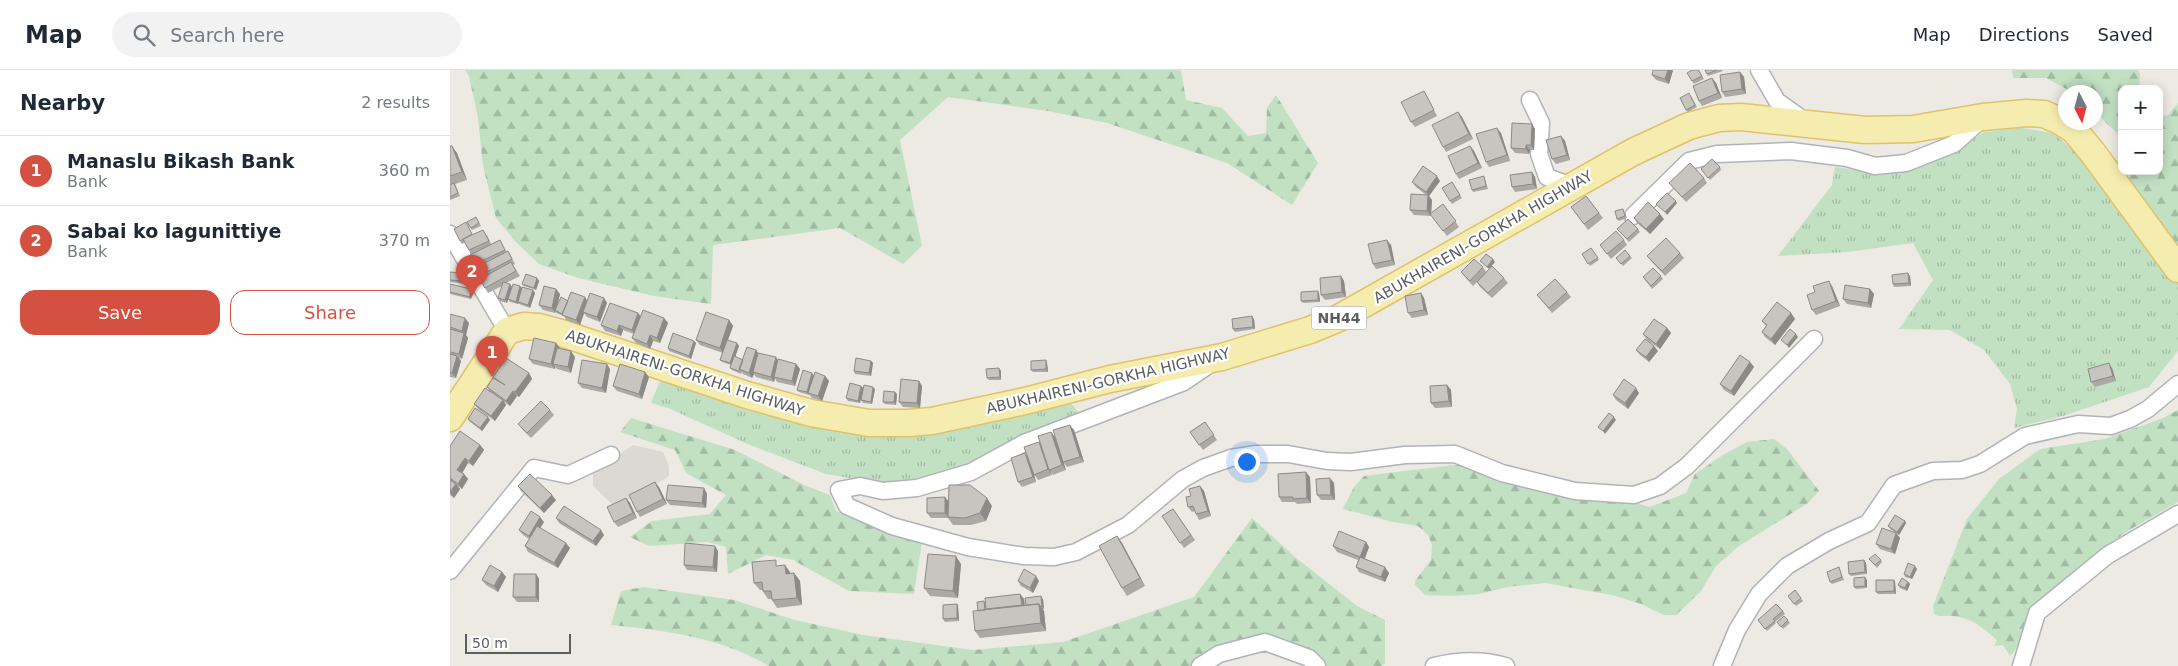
<!DOCTYPE html>
<html lang="en">
<head>
<meta charset="utf-8">
<style>
	body { margin:0; font-family:"DejaVu Sans",sans-serif; background:#f2f2f3; color:#1f2937 }
	.controls { position:absolute; right:15px; top:15px; display:grid; overflow:hidden; border-radius:10px; box-shadow:0 2px 12px #0003 }
	.controls button { width:45px; height:45px; display:grid; place-items:center; padding:0; border:0; border-bottom:1px solid #e0e1e3; background:#fff; color:#1f2937; font:25px sans-serif }
	.compass { position:absolute; left:1608px; top:15px; width:45px; height:45px; border-radius:50%; background:#fff; box-shadow:0 2px 12px #0003; rotate:174deg }
	.scale { position:absolute; left:15px; bottom:12px; width:106px; box-sizing:border-box; padding-left:5px; border:2px solid #5b5e62; border-top:0; font-size:14px; line-height:18px; white-space:nowrap; color:#5b5e62; -webkit-text-stroke:4px #fff; paint-order:stroke }
	.you { position:absolute; left:796px; top:391px; width:18px; height:18px; margin:-12px; border:4px solid #fff; border-radius:50%; background:#1a73e8; box-shadow:0 0 0 8px #1a73e833 }
	.badge { display:grid; place-items:center; width:32px; height:32px; border-radius:50%; background:#d45041; color:#fff; font-size:16px; font-weight:700 }
	.pin { position:absolute; translate:-50% -41px; filter:drop-shadow(0 1px 2px #0008) }
	.pin::after { content:''; position:absolute; top:26px; width:18px; height:15px; background:inherit; clip-path:polygon(0 0,100% 0,50% 100%) }
	.list { margin:0; padding:0; list-style:none }
	h2 { display:flex; justify-content:space-between; align-items:center; height:65px; margin:0; padding:0 20px; font-size:21px }
	h2 small { font-size:16px; font-weight:400; color:#747a83 }
	.list li { display:grid; grid-template-columns:32px 1fr auto; gap:15px; align-items:center; box-sizing:border-box; height:70px; padding:0 20px; border-top:1px solid #e0e1e3 }
	.list b { display:block; font-size:19px; white-space:nowrap }
	.list p { margin:0; font-size:16px; white-space:nowrap; color:#747a83 }
	.list em { font-size:16px; font-style:normal; color:#747a83 }
	.actions { display:flex; gap:10px; padding:15px 20px }
	.actions a { flex:1; padding:11px 0; border:1px solid #d45041; border-radius:15px; text-align:center; font-size:18px; color:#d45041 }
	.actions .main { background:#d45041; color:#fff }
	.icon { flex:none; width:28px; height:28px; fill:none; stroke:currentColor; stroke-width:2; stroke-linecap:round; stroke-linejoin:round }
	.map { position:relative; flex:none; width:1728px; height:596px; overflow:hidden }
	header { display:flex; align-items:center; gap:30px; box-sizing:border-box; height:70px; padding:0 25px; background:#fff; border-bottom:1px solid #e0e1e3 }
	header strong { font-size:24px }
	nav { display:flex; gap:28px; margin-inline-start:auto; font-size:18px }
	.search { width:350px; height:45px; background:#f2f2f3; display:flex; align-items:center; gap:12px; box-sizing:border-box; padding:0 18px; border-radius:28px; color:#747a83; font-size:19px }
	main { display:flex }
	aside { flex:1; background:#fff }
	.map>svg:first-child { display:block }
	.education { fill:#dcd9d2 }
	.grass { fill:url(#grass-tufts) }
	.forest { fill:url(#forest-firs) }
	.lines { fill:none; stroke-linecap:round; stroke-linejoin:round }
	.street-casing { stroke:#b0b3b7; stroke-width:19 }
	.primary-casing { stroke:#e0c268; stroke-width:29 }
	.street { stroke:#fff; stroke-width:16 }
	.primary { stroke:#f5ecaf; stroke-width:26 }
	.wall { fill:#aca9a5 }
	.shaded-wall { fill:#8c8a86 }
	.building { fill:#c8c5c0; stroke:#8c8a86 }
	.labels { text-anchor:middle; stroke-width:4.5; stroke-linejoin:round; paint-order:stroke }
	.shield { fill:#fff; stroke:#8c8e91; stroke-width:1 }
	.shield-label { font-size:14px; font-weight:bold; fill:#5b5e62 }
	.street-label { font-size:15px; fill:#5b5e62; stroke:#fff }
</style>
</head>
<body>
<header>
<strong>Map</strong>
<div class="search"><svg class="icon" aria-label="search" viewBox="0 0 24 24"><circle cx="10" cy="10" r="6"/><path d="M15 15l6 6"/></svg>Search here</div>
<nav><a>Map</a><a>Directions</a><a>Saved</a></nav>
</header>
<main>
<aside>
<h2>Nearby<small>2 results</small></h2>
<ul class="list">
<li><span class="badge">1</span><div><b>Manaslu Bikash Bank</b><p>Bank</p></div><em>360 m</em></li>
<li><span class="badge">2</span><div><b>Sabai ko lagunittiye</b><p>Bank</p></div><em>370 m</em></li>
</ul>
<div class="actions"><a class="main">Save</a><a>Share</a></div>
</aside>
<div class="map">
<svg width="1728" height="596" viewBox="0 0 1728 596">
	<defs>
		<pattern id="grass-tufts" width="24" height="20" patternUnits="userSpaceOnUse" patternTransform="scale(1.25)"><rect width="24" height="20" fill="#c2e1c3"/><path d="M3 7l-1-3M5 7V3M7 7l1-3M15 17l-1-3M17 17v-4M19 17l1-3" fill="none" stroke="#a1baa2"/></pattern>
		<pattern id="forest-firs" width="22" height="20" patternUnits="userSpaceOnUse" patternTransform="scale(1.25)"><rect width="22" height="20" fill="#c2e1c3"/><path d="M5 1l3.5 6h-7zM16 11l3.5 6h-7z" fill="#a1baa2"/></pattern>
	</defs>
	<rect width="100%" height="100%" fill="#eceae3"/>
	<path class="education" d="M 183,375 L 213,382 L 219,396 L 219,406 L 191,424 L 165,437 L 143,416 L 143,401 Z"/>
	<path class="grass" d="M 1572,58 L 1603,63 L 1631,87 L 1728,214 L 1728,281 L 1699,317 L 1613,346 L 1564,358 L 1567,339 L 1560,314 L 1534,280 L 1500,260 L 1449,259 L 1483,210 L 1463,173 L 1397,182 L 1328,186 L 1382,115 L 1385,97 L 1421,102 L 1514,75 L 1534,62 Z
		M 213,303 L 423,360 L 611,322 L 632,346 L 519,397 L 462,414 L 434,414 L 376,404 L 300,375 L 218,338 L 201,333 Z"/>
	<path class="forest" d="M 15,0 L 731,0 L 736,30 L 772,38 L 798,66 L 816,63 L 817,38 L 826,25 L 868,93 L 842,135 L 777,93 L 657,53 L 598,41 L 498,27 L 450,70 L 472,176 L 453,194 L 390,158 L 263,175 L 261,234 L 204,226 L 128,208 L 89,194 L 66,172 L 46,148 L 33,96 L 28,48 L 19,6 Z
		M 1562,0 L 1688,0 L 1690,4 L 1689,19 L 1672,19 L 1672,68 L 1646,43 L 1646,22 L 1622,22 L 1596,8 L 1563,8 Z
		M 1728,33 L 1728,189 L 1672,101 L 1709,101 L 1709,44 L 1717,46 Z
		M 1728,340 L 1728,432 L 1681,459 L 1653,478 L 1588,532 L 1564,582 L 1560,586 L 1553,575 L 1544,576 L 1547,570 C 1533,558 1522,548 1503,546 C 1495,545 1490,548 1484,544 L 1483,536 L 1517,449 L 1549,409 L 1590,379 L 1655,369 L 1713,348 Z
		M 181,348 L 285,380 L 354,415 L 380,425 L 386,441 L 472,471 L 464,524 L 399,521 L 343,490 L 316,485 L 278,504 L 276,477 L 257,472 L 199,476 L 180,467 L 202,451 L 260,444 L 276,425 L 236,403 L 225,380 L 170,362 Z
		M 1324,369 L 1337,379 L 1369,421 L 1358,433 L 1289,476 L 1266,496 L 1251,521 L 1226,545 L 1214,545 L 1191,534 L 1166,526 L 1096,513 L 1057,517 L 1029,524 L 1002,526 L 975,525 L 965,515 L 965,511 L 981,490 L 982,475 L 978,465 L 968,456 L 943,452 L 893,439 L 904,417 L 914,406 L 1012,394 L 1153,431 L 1172,429 L 1200,437 L 1236,423 L 1245,404 L 1273,385 L 1297,372 Z
		M 802,448 L 845,487 L 907,536 L 935,550 L 935,593 L 932,596 L 877,596 L 866,583 L 829,571 L 752,596 L 319,596 C 273,568 214,560 161,555 L 171,521 L 193,517 L 284,530 L 345,550 L 413,565 L 523,580 L 613,572 L 744,527 Z"/>
	<g class="lines">
		<defs>
			<path id="street" d="M 1309,0 L 1327,31 L 1355,51
				M 1080,30 L 1091,53 L 1089,84 L 1097,107 L 1122,116
				M 1183,146 L 1239,91 L 1267,84 L 1341,81 L 1397,88 L 1425,96 L 1456,93 L 1504,74 L 1532,49
				M 0,164 L 57,261
				M 759,295 L 734,312 L 574,373 L 521,402 L 467,418 L 433,421 L 410,416 L 389,420 L 397,436 L 442,456 L 518,477 L 574,486 L 604,487 L 626,482 L 678,455 L 733,409 L 753,398 L 781,388 L 806,384 L 838,384 L 877,391 L 901,392 L 955,385 L 1005,384 L 1052,403 L 1125,421 L 1184,425 L 1210,416 L 1237,396 L 1364,269
				M 0,501 L 84,398 L 118,405 L 161,385
				M 750,596 L 769,584 L 815,572 L 859,588 L 867,596
				M 984,596 C 1008,590 1032,589 1056,596
				M 1272,596 L 1287,560 L 1309,524 L 1337,496 L 1379,471 L 1418,453 L 1444,415 L 1483,401 L 1512,400 L 1530,394 L 1575,366 L 1628,354 L 1661,356 L 1680,349 L 1698,339 L 1728,314
				M 1571,596 L 1587,543 L 1658,485 L 1728,444"/>
			<path id="primary" d="M 0,348 L 57,261 L 74,256 L 89,257 L 111,263 L 297,325 L 361,343 L 419,353 L 458,353 L 482,351 L 575,331 L 660,309 L 772,287 L 860,260 L 889,248 L 1183,82 L 1239,56 L 1269,48 L 1291,47 L 1415,60 L 1463,59 L 1533,47 L 1577,43 L 1594,44 L 1610,51 L 1624,60 L 1643,83 L 1728,199"/>
		</defs>
		<use href="#street" class="street-casing"/>
		<use href="#primary" class="primary-casing"/>
		<use href="#street" class="street"/>
		<use href="#primary" class="primary"/>
	</g>
	<path class="wall" d="M 1223,0 L 1219,14 L 1206,10 L 1202,5 Z
		M 1242,0 L 1249,0 L 1254,9 L 1244,14 L 1242,11 Z
		M 1255,0 L 1272,0 L 1273,1 L 1258,6 Z
		M 1290,2 L 1294,7 L 1296,24 L 1275,27 L 1272,22 Z
		M 1262,8 L 1266,13 L 1272,28 L 1252,36 L 1249,31 Z
		M 974,21 L 977,26 L 987,46 L 965,57 L 961,52 Z
		M 1241,26 L 1247,37 L 1238,42 L 1236,40 Z
		M 1008,42 L 1012,47 L 1023,69 L 996,82 L 993,77 Z
		M 1082,54 L 1085,59 L 1084,80 L 1080,80 L 1079,84 L 1065,83 L 1061,78 Z
		M 1051,63 L 1060,91 L 1039,97 L 1036,92 Z
		M 1111,66 L 1115,71 L 1120,90 L 1106,94 L 1102,89 Z
		M 0,76 L 7,83 L 17,110 L 5,114 L 10,126 L 0,130 Z
		M 1020,76 L 1024,81 L 1032,98 L 1009,109 L 1006,104 Z
		M 1270,97 L 1271,100 L 1260,110 L 1251,99 Z
		M 1082,102 L 1085,107 L 1087,119 L 1065,122 L 1062,117 Z
		M 1254,108 L 1257,113 L 1236,132 L 1219,113 Z
		M 1035,109 L 1038,119 L 1023,122 L 1022,120 Z
		M 990,111 L 979,126 L 982,130 L 981,143 L 993,134 L 1009,157 L 997,166 L 981,145 L 981,146 L 964,145 L 960,140 L 976,125 L 966,117 L 962,112 Z
		M 1002,112 L 1012,128 L 1002,134 L 992,118 Z
		M 1136,126 L 1153,148 L 1138,160 L 1121,137 Z
		M 1175,142 L 1177,148 L 1169,151 L 1167,149 Z
		M 26,147 L 31,156 L 22,160 L 17,152 Z
		M 1184,148 L 1214,149 L 1200,164 L 1187,153 Z
		M 1167,159 L 1188,159 L 1190,162 L 1179,172 Z
		M 23,165 L 37,165 L 41,174 L 50,170 L 56,181 L 58,181 L 61,186 L 65,194 L 63,195 L 70,206 L 56,213 L 62,217 L 70,216 L 72,218 L 83,220 L 85,223 L 80,238 L 69,234 L 68,233 L 68,234 L 60,232 L 58,229 L 60,223 L 57,233 L 50,231 L 48,228 L 52,216 L 38,223 L 35,218 L 33,208 L 25,194 L 21,184 L 15,172 L 12,174 L 10,171 Z
		M 1174,170 L 1177,175 L 1161,189 L 1150,175 Z
		M 941,175 L 945,195 L 926,199 L 923,194 Z
		M 1141,178 L 1149,190 L 1140,196 L 1132,184 Z
		M 1230,183 L 1234,188 L 1215,206 L 1201,191 L 1197,186 Z
		M 1180,186 L 1182,188 L 1173,196 L 1166,188 Z
		M 1033,197 L 1036,202 L 1054,208 L 1058,213 L 1042,228 L 1030,217 L 1027,212 L 1023,216 L 1015,207 L 1011,202 Z
		M 0,202 L 16,206 L 15,214 L 0,212 Z
		M 891,206 L 894,211 L 896,227 L 875,230 L 871,225 Z
		M 1211,206 L 1213,209 L 1202,219 L 1193,207 Z
		M 1460,206 L 1461,216 L 1444,217 L 1443,214 Z
		M 87,208 L 89,211 L 86,220 L 74,216 L 72,214 Z
		M 0,214 L 21,219 L 23,222 L 21,229 L 0,224 Z
		M 1382,216 L 1390,236 L 1366,245 L 1362,240 L 1365,222 Z
		M 1420,219 L 1424,224 L 1421,238 L 1397,234 L 1393,229 Z
		M 1117,222 L 1121,227 L 1102,243 L 1087,225 Z
		M 869,223 L 870,232 L 853,233 L 851,231 Z
		M 971,223 L 974,228 L 978,245 L 962,248 L 958,243 Z
		M 110,224 L 107,235 L 118,231 L 138,231 L 154,228 L 157,233 L 150,252 L 137,247 L 134,243 L 130,255 L 116,250 L 114,246 L 106,243 L 106,242 L 105,243 L 93,240 L 89,235 Z
		M 1341,243 L 1345,249 L 1325,275 L 1315,267 L 1312,262 L 1316,256 L 1312,251 Z
		M 0,244 L 19,253 L 16,265 L 18,268 L 12,289 L 9,288 L 11,291 L 6,308 L 0,307 Z
		M 190,246 L 214,248 L 218,253 L 210,273 L 203,271 L 200,279 L 186,273 L 182,268 L 184,264 L 173,260 L 171,266 L 155,261 L 151,255 Z
		M 804,249 L 805,259 L 785,262 L 783,259 Z
		M 279,250 L 283,256 L 278,270 L 289,276 L 285,287 L 293,290 L 306,280 L 308,283 L 328,291 L 346,294 L 350,299 L 345,316 L 327,312 L 325,308 L 324,312 L 306,307 L 304,304 L 302,308 L 293,304 L 292,302 L 291,304 L 282,300 L 280,298 L 281,295 L 272,292 L 270,290 L 273,283 L 250,275 L 246,270 Z
		M 1217,258 L 1221,263 L 1210,279 L 1197,270 L 1193,264 Z
		M 244,271 L 246,273 L 241,289 L 219,281 L 218,278 Z
		M 106,273 L 110,279 L 125,287 L 121,303 L 107,299 L 105,297 L 105,299 L 83,294 L 79,289 Z
		M 1186,280 L 1208,281 L 1199,292 L 1190,285 Z
		M 421,291 L 423,293 L 421,306 L 405,304 L 404,301 Z
		M 1300,292 L 1304,297 L 1284,326 L 1274,320 L 1270,314 Z
		M 597,293 L 598,302 L 583,302 L 581,300 Z
		M 1662,298 L 1666,311 L 1645,317 L 1641,312 Z
		M 160,299 L 156,323 L 132,318 L 128,313 Z
		M 551,301 L 551,310 L 539,310 L 537,308 Z
		M 79,303 L 82,309 L 69,327 L 67,326 L 60,336 L 54,332 L 56,335 L 45,351 L 28,339 L 24,334 L 39,320 L 37,317 L 45,309 L 43,307 Z
		M 362,303 L 364,306 L 375,306 L 379,311 L 372,331 L 362,328 L 359,324 L 359,325 L 349,322 L 347,320 Z
		M 199,307 L 192,329 L 167,321 L 163,316 Z
		M 469,311 L 472,316 L 470,338 L 453,337 L 449,332 Z
		M 997,315 L 1001,320 L 1002,337 L 985,338 L 981,333 Z
		M 411,316 L 413,318 L 425,319 L 422,334 L 413,333 L 411,330 L 413,320 L 410,333 L 398,331 L 396,328 Z
		M 1189,323 L 1178,339 L 1166,330 L 1163,325 Z
		M 447,324 L 446,335 L 435,334 L 433,332 Z
		M 100,340 L 104,345 L 81,368 L 72,359 L 68,354 Z
		M 18,349 L 40,350 L 32,361 L 19,351 Z
		M 755,352 L 767,370 L 753,380 L 740,362 Z
		M 624,360 L 634,392 L 617,397 L 613,392 Z
		M 601,362 L 605,367 L 616,400 L 603,405 L 601,401 L 602,405 L 588,410 L 584,404 L 586,412 L 572,417 L 568,412 L 578,387 L 592,376 Z
		M 30,375 L 34,380 L 23,396 L 18,393 L 12,403 L 14,404 L 18,409 L 12,419 L 8,416 L 10,419 L 4,428 L 0,425 L 0,376 Z
		M 860,407 L 861,433 L 847,434 L 845,432 L 832,432 L 829,427 Z
		M 884,413 L 885,430 L 871,430 L 867,425 Z
		M 68,416 L 106,430 L 94,443 L 71,421 Z
		M 750,416 L 754,421 L 761,446 L 749,450 L 746,444 L 745,441 L 742,442 L 738,437 L 741,426 Z
		M 209,417 L 217,434 L 190,447 L 187,442 Z
		M 254,418 L 257,424 L 256,438 L 220,435 L 216,430 Z
		M 495,427 L 498,432 L 542,436 L 536,451 L 521,455 L 503,455 L 498,448 L 481,448 L 477,443 Z
		M 176,428 L 180,433 L 187,448 L 168,457 L 164,452 Z
		M 723,439 L 745,470 L 734,478 L 712,446 Z
		M 106,448 L 154,465 L 146,476 L 109,453 Z
		M 1455,451 L 1456,453 L 1449,465 L 1440,459 L 1438,456 Z
		M 94,452 L 90,458 L 120,478 L 108,498 L 78,482 L 75,476 L 79,469 L 73,465 L 69,460 Z
		M 1446,463 L 1450,468 L 1445,484 L 1430,479 L 1426,474 Z
		M 667,466 L 672,473 L 695,516 L 677,526 L 672,518 Z
		M 916,472 L 919,477 L 915,489 L 939,503 L 935,512 L 909,502 L 906,497 L 908,490 L 887,482 L 883,476 Z
		M 268,481 L 267,502 L 237,500 L 234,495 Z
		M 1419,489 L 1431,490 L 1432,492 L 1427,498 Z
		M 1414,490 L 1416,493 L 1417,504 L 1401,506 L 1399,504 Z
		M 511,494 L 508,528 L 480,526 L 474,518 Z
		M 330,495 L 335,495 L 340,504 L 344,503 L 350,511 L 352,535 L 327,538 L 322,530 L 322,529 L 318,529 L 312,520 L 310,520 L 304,513 Z
		M 1389,497 L 1394,510 L 1382,514 L 1380,512 Z
		M 1467,499 L 1462,509 L 1455,507 L 1454,504 Z
		M 52,502 L 56,507 L 48,522 L 36,515 L 32,510 Z
		M 86,504 L 89,509 L 89,532 L 67,532 L 63,527 Z
		M 1417,510 L 1417,518 L 1406,519 L 1404,517 Z
		M 1444,510 L 1445,512 L 1446,524 L 1428,524 L 1426,522 Z
		M 568,511 L 589,511 L 583,523 L 571,516 Z
		M 1458,512 L 1460,514 L 1457,521 L 1450,518 L 1448,515 Z
		M 1345,520 L 1353,531 L 1346,536 L 1338,526 Z
		M 570,524 L 574,529 L 575,535 L 593,529 L 594,539 L 593,539 L 594,541 L 596,561 L 530,568 L 525,561 L 528,541 L 534,531 L 535,533 Z
		M 507,534 L 508,536 L 509,551 L 495,552 L 493,549 Z
		M 1333,541 L 1335,544 L 1325,552 L 1326,553 L 1317,561 L 1308,550 Z
		M 1334,546 L 1340,553 L 1333,559 L 1327,552 Z"/>
	<path class="shaded-wall" d="M 1218,0 L 1223,0 L 1219,14 L 1215,9 Z
		M 1290,2 L 1294,7 L 1296,24 L 1292,19 Z
		M 1262,8 L 1266,13 L 1272,28 L 1268,23 Z
		M 1008,42 L 1012,47 L 1023,69 L 1019,64 Z
		M 1082,54 L 1085,59 L 1084,80 L 1081,75 Z
		M 1047,58 L 1051,63 L 1060,91 L 1057,85 Z
		M 1111,66 L 1115,71 L 1120,90 L 1117,85 Z
		M 1076,75 L 1080,80 L 1079,84 L 1076,79 Z
		M 2,76 L 7,83 L 17,110 L 12,102 Z
		M 1020,76 L 1024,81 L 1032,98 L 1028,93 Z
		M 1082,102 L 1085,107 L 1087,119 L 1083,114 Z
		M 987,106 L 990,111 L 979,126 L 982,130 L 981,146 L 977,141 L 978,125 L 976,122 Z
		M 1226,131 L 1227,133 L 1217,145 L 1215,142 Z
		M 1210,144 L 1214,149 L 1200,164 L 1196,159 Z
		M 937,170 L 941,175 L 945,195 L 942,190 Z
		M 1043,189 L 1045,192 L 1039,199 L 1037,197 Z
		M 14,203 L 16,206 L 15,214 L 14,211 Z
		M 1458,203 L 1460,206 L 1461,216 L 1459,213 Z
		M 891,206 L 894,211 L 896,227 L 892,222 Z
		M 87,208 L 89,211 L 86,220 L 84,218 Z
		M 1379,211 L 1382,216 L 1390,236 L 1386,231 Z
		M 60,214 L 62,217 L 57,233 L 55,230 Z
		M 70,216 L 72,219 L 68,234 L 66,232 Z
		M 21,219 L 23,222 L 21,229 L 20,227 Z
		M 106,219 L 110,224 L 106,241 L 105,240 L 105,243 L 102,238 Z
		M 1420,219 L 1424,224 L 1421,238 L 1418,233 Z
		M 83,220 L 85,223 L 80,238 L 78,235 Z
		M 868,221 L 869,223 L 870,232 L 868,230 Z
		M 971,223 L 974,228 L 978,245 L 974,240 Z
		M 135,227 L 138,232 L 130,255 L 126,250 Z
		M 154,228 L 157,233 L 150,252 L 147,247 Z
		M 188,243 L 192,248 L 185,265 L 182,260 Z
		M 1341,243 L 1345,249 L 1325,275 L 1321,269 Z
		M 802,246 L 804,249 L 805,259 L 803,257 Z
		M 15,248 L 19,253 L 16,265 L 18,268 L 12,289 L 9,284 L 14,263 L 12,261 Z
		M 214,248 L 218,253 L 210,273 L 207,268 Z
		M 279,250 L 283,256 L 273,283 L 270,278 Z
		M 169,255 L 173,260 L 171,266 L 167,261 Z
		M 1217,258 L 1221,263 L 1210,279 L 1206,274 Z
		M 1346,264 L 1348,267 L 1339,278 L 1337,275 Z
		M 200,265 L 203,271 L 200,279 L 197,274 Z
		M 244,271 L 246,273 L 241,289 L 239,286 Z
		M 106,273 L 110,278 L 106,295 L 103,294 L 105,297 L 105,299 L 101,294 Z
		M 287,273 L 289,276 L 282,296 L 280,293 Z
		M 1204,276 L 1208,281 L 1199,292 L 1196,287 Z
		M 306,280 L 310,286 L 303,302 L 304,304 L 302,308 L 299,303 Z
		M 121,281 L 125,287 L 121,303 L 118,297 Z
		M 7,286 L 11,291 L 6,308 L 2,303 Z
		M 326,287 L 329,292 L 324,307 L 325,308 L 324,312 L 321,307 Z
		M 596,290 L 597,293 L 598,302 L 596,299 Z
		M 421,291 L 423,293 L 421,306 L 419,303 Z
		M 1300,292 L 1304,297 L 1284,326 L 1281,321 Z
		M 1659,293 L 1662,298 L 1666,311 L 1663,306 Z
		M 157,294 L 160,299 L 156,323 L 152,318 Z
		M 346,294 L 350,299 L 345,316 L 342,311 Z
		M 549,298 L 551,301 L 551,310 L 550,307 Z
		M 195,302 L 199,307 L 192,329 L 189,324 Z
		M 79,303 L 82,309 L 69,327 L 65,322 Z
		M 362,303 L 364,306 L 359,325 L 357,322 Z
		M 375,306 L 379,311 L 372,331 L 368,326 Z
		M 469,311 L 472,316 L 470,338 L 467,333 Z
		M 997,315 L 1001,320 L 1002,337 L 999,331 Z
		M 411,316 L 413,318 L 410,333 L 408,331 Z
		M 423,317 L 425,319 L 422,334 L 421,332 Z
		M 1186,318 L 1189,323 L 1178,339 L 1175,333 Z
		M 63,321 L 67,326 L 60,336 L 56,331 Z
		M 445,322 L 447,324 L 446,335 L 444,332 Z
		M 53,330 L 56,335 L 45,351 L 41,346 Z
		M 38,347 L 40,350 L 32,361 L 30,358 Z
		M 1164,347 L 1166,350 L 1155,364 L 1153,361 Z
		M 620,355 L 624,360 L 634,392 L 630,387 Z
		M 601,362 L 605,367 L 616,400 L 612,395 Z
		M 589,372 L 592,377 L 602,405 L 598,399 Z
		M 30,375 L 34,380 L 23,396 L 19,391 Z
		M 575,383 L 579,388 L 586,412 L 583,407 Z
		M 15,388 L 18,393 L 11,405 L 7,400 Z
		M 856,402 L 860,407 L 861,433 L 857,428 Z
		M 14,404 L 18,409 L 12,419 L 8,414 Z
		M 880,408 L 884,413 L 885,430 L 881,425 Z
		M 205,412 L 209,417 L 217,434 L 213,429 Z
		M 6,414 L 10,419 L 4,428 L 0,422 Z
		M 750,416 L 754,421 L 761,446 L 758,441 Z
		M 254,418 L 257,424 L 256,438 L 252,433 Z
		M 102,425 L 106,430 L 94,443 L 90,438 Z
		M 495,427 L 499,432 L 499,448 L 495,443 Z
		M 176,428 L 180,433 L 187,448 L 183,443 Z
		M 537,428 L 542,436 L 536,451 L 530,443 Z
		M 90,447 L 94,452 L 82,471 L 79,466 Z
		M 1455,451 L 1456,453 L 1449,465 L 1447,462 Z
		M 151,460 L 154,465 L 146,476 L 143,471 Z
		M 1446,463 L 1450,468 L 1445,484 L 1441,479 Z
		M 667,466 L 672,473 L 695,516 L 690,508 Z
		M 916,472 L 919,477 L 913,492 L 910,487 Z
		M 116,473 L 120,478 L 108,498 L 104,493 Z
		M 265,476 L 268,481 L 267,502 L 263,497 Z
		M 506,486 L 511,494 L 508,528 L 503,521 Z
		M 1414,490 L 1416,493 L 1417,504 L 1415,502 Z
		M 335,495 L 340,502 L 341,512 L 336,504 Z
		M 1465,496 L 1467,499 L 1462,509 L 1460,507 Z
		M 935,497 L 939,503 L 935,512 L 931,507 Z
		M 52,502 L 56,507 L 48,522 L 44,516 Z
		M 344,503 L 350,511 L 352,535 L 347,528 Z
		M 86,504 L 89,509 L 89,532 L 86,527 Z
		M 586,506 L 589,511 L 583,523 L 580,518 Z
		M 1415,507 L 1417,510 L 1417,518 L 1415,516 Z
		M 1444,510 L 1445,512 L 1446,524 L 1444,521 Z
		M 1458,512 L 1460,514 L 1457,521 L 1455,518 Z
		M 570,524 L 574,529 L 575,541 L 572,535 Z
		M 591,526 L 593,529 L 594,539 L 592,536 Z
		M 507,534 L 508,536 L 509,551 L 507,548 Z
		M 589,534 L 594,541 L 596,561 L 591,553 Z"/>
	<path class="building" d="M 1203,0 L 1218,0 L 1215,9 L 1202,5 Z
		M 1242,0 L 1248,0 L 1252,6 L 1242,11 L 1237,3 Z
		M 1255,0 L 1267,0 L 1257,4 Z
		M 1290,2 L 1292,19 L 1272,22 L 1270,5 Z
		M 1262,8 L 1268,23 L 1249,31 L 1243,16 Z
		M 974,21 L 984,40 L 961,52 L 951,32 Z
		M 1239,23 L 1245,35 L 1236,40 L 1230,28 Z
		M 1008,42 L 1019,64 L 993,77 L 982,55 Z
		M 1062,53 L 1082,54 L 1081,75 L 1076,75 L 1076,79 L 1061,78 Z
		M 1047,58 L 1057,85 L 1036,92 L 1026,64 Z
		M 1111,66 L 1117,85 L 1102,89 L 1096,70 Z
		M 0,76 L 2,76 L 12,102 L 0,106 Z
		M 1020,76 L 1028,93 L 1006,104 L 998,86 Z
		M 1262,89 L 1270,97 L 1258,108 L 1251,99 Z
		M 1240,93 L 1254,108 L 1232,127 L 1219,113 Z
		M 973,96 L 987,106 L 976,122 L 962,112 Z
		M 1082,102 L 1083,114 L 1062,117 L 1060,105 Z
		M 1034,106 L 1036,116 L 1022,120 L 1019,110 Z
		M 1002,112 L 1010,125 L 1000,131 L 992,118 Z
		M 4,113 L 8,123 L 0,127 L 0,115 Z
		M 1217,123 L 1226,131 L 1215,142 L 1206,134 Z
		M 961,124 L 978,125 L 977,141 L 960,140 Z
		M 1136,126 L 1149,143 L 1134,154 L 1121,137 Z
		M 1198,132 L 1210,144 L 1196,159 L 1184,148 Z
		M 993,134 L 1006,151 L 993,161 L 980,144 Z
		M 1173,139 L 1175,146 L 1167,149 L 1165,141 Z
		M 26,147 L 29,153 L 21,158 L 17,152 Z
		M 1178,149 L 1188,159 L 1177,169 L 1167,159 Z
		M 16,152 L 22,164 L 10,171 L 4,159 Z
		M 33,160 L 39,171 L 19,180 L 13,169 Z
		M 1166,161 L 1174,170 L 1157,184 L 1150,175 Z
		M 1216,168 L 1230,183 L 1212,201 L 1197,186 Z
		M 50,170 L 55,180 L 25,194 L 20,185 Z
		M 937,170 L 942,190 L 923,194 L 918,174 Z
		M 1141,178 L 1148,188 L 1138,194 L 1132,184 Z
		M 1175,180 L 1180,186 L 1171,194 L 1166,188 Z
		M 58,181 L 62,189 L 31,205 L 27,197 Z
		M 1036,184 L 1043,189 L 1037,197 L 1030,191 Z
		M 1024,189 L 1033,197 L 1020,211 L 1011,202 Z
		M 61,192 L 66,201 L 35,218 L 30,209 Z
		M 1042,196 L 1054,208 L 1038,223 L 1027,212 Z
		M 1203,198 L 1211,206 L 1201,216 L 1193,207 Z
		M 0,202 L 14,203 L 14,211 L 0,210 Z
		M 1458,203 L 1459,213 L 1443,214 L 1442,205 Z
		M 76,204 L 87,208 L 84,218 L 72,214 Z
		M 891,206 L 892,222 L 871,225 L 870,208 Z
		M 1105,209 L 1117,222 L 1099,238 L 1087,225 Z
		M 1379,211 L 1386,231 L 1362,240 L 1357,225 L 1365,222 L 1363,216 Z
		M 53,212 L 60,214 L 55,230 L 48,228 Z
		M 0,214 L 21,219 L 20,227 L 0,222 Z
		M 63,214 L 70,216 L 66,232 L 58,229 Z
		M 1395,215 L 1420,219 L 1418,233 L 1393,229 Z
		M 94,216 L 106,219 L 102,238 L 89,235 Z
		M 72,217 L 83,220 L 78,235 L 68,232 Z
		M 868,221 L 868,230 L 851,231 L 851,222 Z
		M 121,222 L 135,227 L 126,250 L 112,245 Z
		M 140,223 L 154,228 L 147,247 L 133,242 Z
		M 971,223 L 974,240 L 958,243 L 955,226 Z
		M 111,227 L 118,231 L 112,244 L 105,240 Z
		M 1327,232 L 1341,243 L 1321,269 L 1312,262 L 1317,255 L 1312,251 Z
		M 160,233 L 188,243 L 182,260 L 169,255 L 167,261 L 151,255 Z
		M 193,240 L 214,248 L 207,268 L 200,265 L 197,274 L 182,268 Z
		M 256,242 L 279,250 L 270,278 L 246,270 Z
		M 0,244 L 15,248 L 12,261 L 0,257 Z
		M 802,246 L 803,257 L 783,259 L 782,249 Z
		M 1204,249 L 1217,258 L 1206,274 L 1193,264 Z
		M 0,259 L 14,263 L 9,284 L 0,282 Z
		M 1340,259 L 1346,264 L 1337,275 L 1331,270 Z
		M 223,263 L 244,271 L 239,286 L 218,278 Z
		M 84,268 L 106,273 L 101,294 L 79,289 Z
		M 1195,269 L 1204,276 L 1196,287 L 1186,280 Z
		M 277,270 L 287,273 L 280,293 L 270,290 Z
		M 297,277 L 306,280 L 299,303 L 289,299 Z
		M 107,278 L 121,281 L 118,297 L 103,294 Z
		M 308,283 L 326,287 L 321,307 L 303,302 Z
		M 0,284 L 7,286 L 2,303 L 0,303 Z
		M 1290,285 L 1300,292 L 1281,321 L 1270,314 Z
		M 284,286 L 293,290 L 289,301 L 280,298 Z
		M 56,288 L 79,303 L 65,322 L 63,321 L 56,331 L 37,317 L 43,308 L 55,315 L 43,307 Z
		M 406,288 L 421,291 L 419,303 L 404,301 Z
		M 328,289 L 346,294 L 342,311 L 324,307 Z
		M 132,290 L 157,294 L 152,318 L 128,313 Z
		M 596,290 L 596,299 L 581,300 L 581,291 Z
		M 1659,293 L 1663,306 L 1641,312 L 1638,299 Z
		M 170,294 L 195,302 L 189,324 L 163,316 Z
		M 549,298 L 550,307 L 537,308 L 536,299 Z
		M 353,300 L 362,303 L 357,322 L 347,320 Z
		M 365,302 L 375,306 L 368,326 L 358,323 Z
		M 451,309 L 469,311 L 467,333 L 449,332 Z
		M 1174,309 L 1186,318 L 1175,333 L 1163,325 Z
		M 400,313 L 411,316 L 408,331 L 396,328 Z
		M 414,315 L 423,317 L 421,332 L 411,330 Z
		M 997,315 L 999,331 L 981,333 L 980,316 Z
		M 35,318 L 53,330 L 41,346 L 24,334 Z
		M 434,321 L 445,322 L 444,332 L 433,332 Z
		M 91,331 L 100,340 L 77,363 L 68,354 Z
		M 25,338 L 38,347 L 30,358 L 18,349 Z
		M 1159,343 L 1164,347 L 1153,361 L 1148,357 Z
		M 755,352 L 764,365 L 749,375 L 740,362 Z
		M 620,355 L 630,387 L 613,392 L 603,360 Z
		M 10,361 L 30,375 L 19,391 L 15,388 L 7,400 L 14,404 L 8,414 L 0,408 L 0,376 Z
		M 601,362 L 612,395 L 599,400 L 588,366 Z
		M 589,372 L 598,399 L 584,405 L 574,377 Z
		M 575,383 L 583,407 L 568,412 L 561,388 Z
		M 856,402 L 857,428 L 843,429 L 843,427 L 829,427 L 828,404 Z
		M 80,404 L 102,425 L 90,438 L 68,416 Z
		M 880,408 L 881,425 L 867,425 L 866,409 Z
		M 0,410 L 6,414 L 0,422 Z
		M 205,412 L 213,429 L 187,442 L 179,425 Z
		M 218,415 L 254,418 L 252,433 L 216,430 Z
		M 499,415 L 520,415 L 537,428 L 530,443 L 515,448 L 498,447 Z
		M 750,416 L 758,441 L 746,444 L 743,436 L 738,437 L 736,427 L 741,426 L 739,419 Z
		M 495,427 L 495,443 L 477,443 L 477,428 Z
		M 176,428 L 183,443 L 164,452 L 157,437 Z
		M 114,436 L 151,460 L 143,471 L 106,448 Z
		M 723,439 L 741,465 L 730,473 L 712,446 Z
		M 81,441 L 90,447 L 79,466 L 69,460 Z
		M 1445,445 L 1455,451 L 1447,462 L 1438,456 Z
		M 87,456 L 116,473 L 104,493 L 75,476 Z
		M 1432,458 L 1446,463 L 1441,479 L 1426,474 Z
		M 889,461 L 916,472 L 910,487 L 935,497 L 931,507 L 906,497 L 910,487 L 883,476 Z
		M 667,466 L 690,508 L 672,518 L 649,476 Z
		M 235,473 L 265,476 L 263,497 L 234,495 Z
		M 478,484 L 506,486 L 503,521 L 474,518 Z
		M 1425,484 L 1431,490 L 1425,495 L 1419,489 Z
		M 326,490 L 326,496 L 335,495 L 336,504 L 344,503 L 347,528 L 322,530 L 321,521 L 313,521 L 312,512 L 304,513 L 302,492 Z
		M 1414,490 L 1415,502 L 1399,504 L 1398,492 Z
		M 1458,493 L 1465,496 L 1460,507 L 1454,504 Z
		M 40,495 L 52,502 L 44,516 L 32,510 Z
		M 1389,497 L 1392,507 L 1380,512 L 1377,502 Z
		M 574,499 L 586,506 L 580,518 L 568,511 Z
		M 64,504 L 86,504 L 86,527 L 63,527 Z
		M 1415,507 L 1415,516 L 1404,517 L 1404,508 Z
		M 1452,508 L 1458,512 L 1455,518 L 1448,515 Z
		M 1426,510 L 1444,510 L 1444,521 L 1426,522 Z
		M 1345,520 L 1351,528 L 1344,534 L 1338,526 Z
		M 570,524 L 572,535 L 536,539 L 535,528 Z
		M 591,526 L 592,536 L 591,537 L 589,534 L 576,535 L 575,528 Z
		M 534,531 L 535,540 L 528,541 L 527,532 Z
		M 507,534 L 507,548 L 493,549 L 493,535 Z
		M 589,534 L 591,553 L 525,561 L 523,541 Z
		M 1326,534 L 1333,541 L 1323,549 L 1325,551 L 1315,559 L 1308,550 Z
		M 1334,546 L 1338,550 L 1331,557 L 1327,552 Z"/>
	<g class="labels">
		<rect class="shield" x="861.5" y="236.5" width="55" height="23" rx="4"/>
		<g class="shield-label">
			<text x="889" y="253">NH44</text>
		</g>
		<g class="street-label">
			<text transform="translate(1033 167) rotate(-30)" y="5">ABUKHAIRENI-GORKHA HIGHWAY</text>
			<text transform="translate(235 303) rotate(18)" y="5">ABUKHAIRENI-GORKHA HIGHWAY</text>
			<text transform="translate(658 311) rotate(-13)" y="5">ABUKHAIRENI-GORKHA HIGHWAY</text>
		</g>
	</g>
</svg>
<div class="controls">
<button>+</button>
<button>−</button>
</div>
<svg class="compass" viewBox="-18 -18 36 36"><path d="M0-13l5 13h-10z" fill="#e53935"/><path d="M0 13l5-13h-10z" fill="#747a83"/></svg>
<div class="scale">50 m</div>
<div class="you"></div>
<div class="pin badge" style="left:42px;top:307px">1</div>
<div class="pin badge" style="left:22px;top:226px">2</div>
</div>
</main>
</body>
</html>
